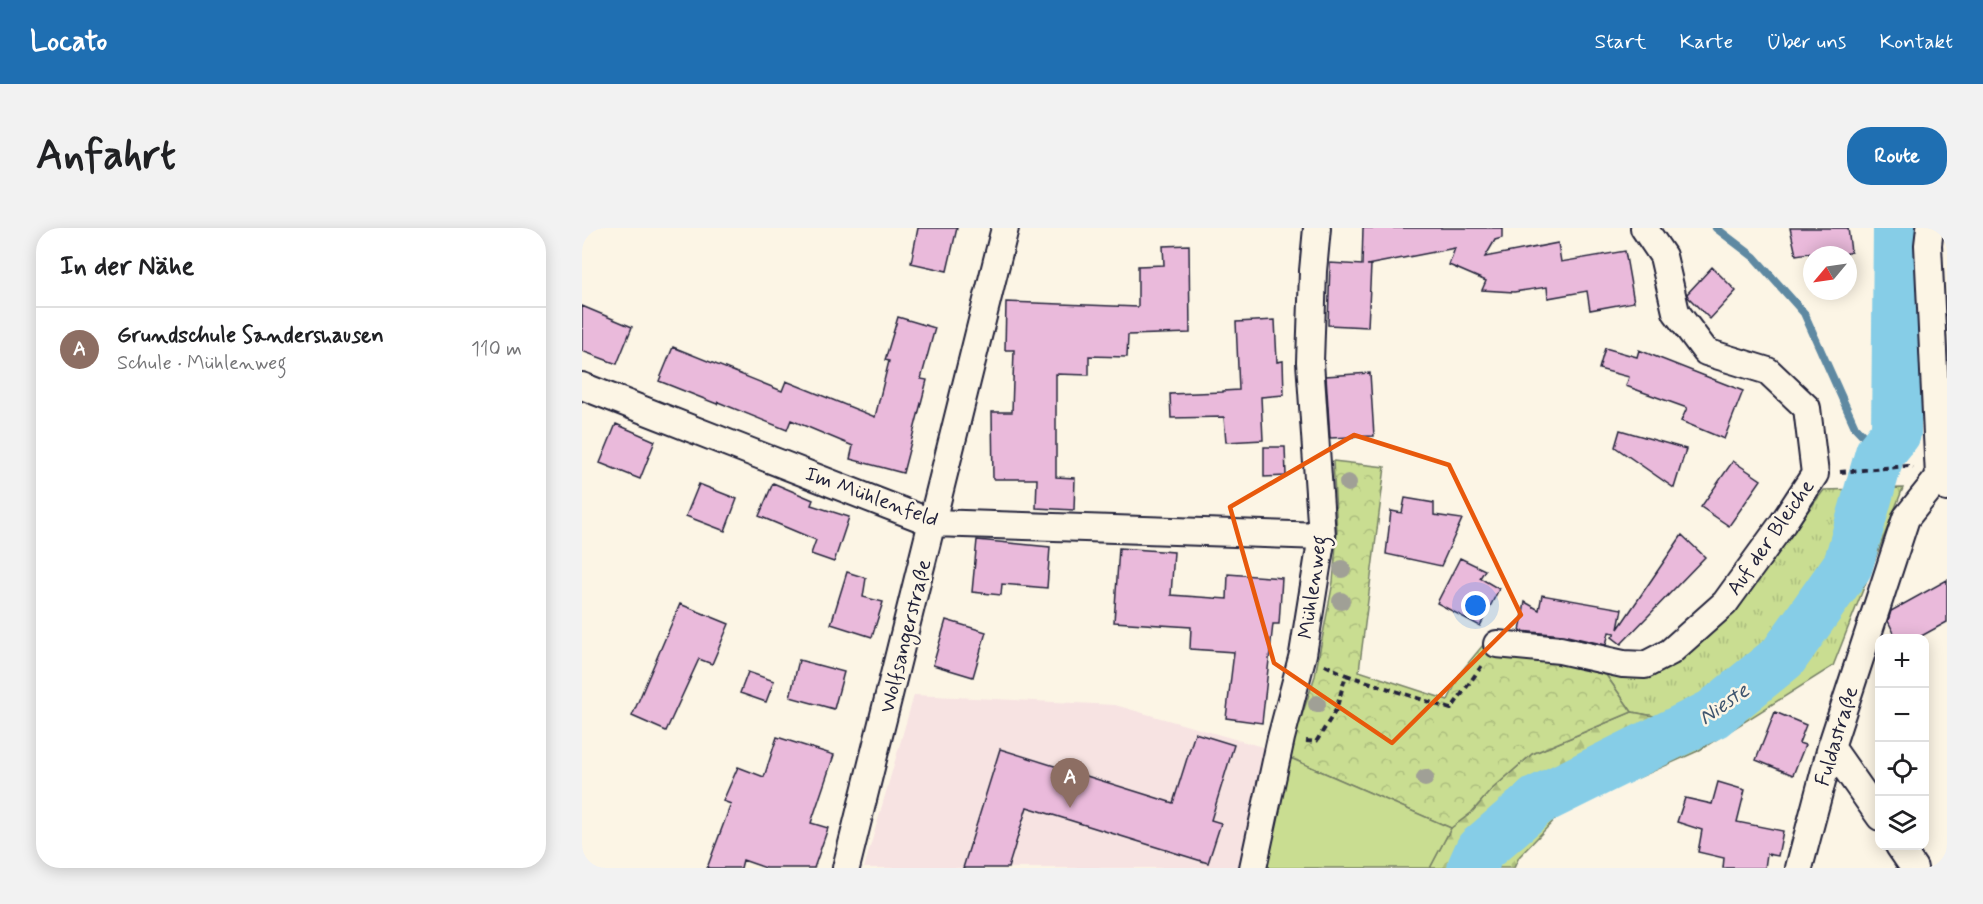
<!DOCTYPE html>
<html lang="de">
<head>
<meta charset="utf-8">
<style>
	body { margin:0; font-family:Mynerve,sans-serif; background:#f2f2f2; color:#202124 }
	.controls { position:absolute; right:18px; bottom:18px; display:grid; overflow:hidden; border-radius:12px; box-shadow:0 3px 15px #0003 }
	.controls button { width:54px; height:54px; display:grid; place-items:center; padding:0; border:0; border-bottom:2px solid #e0e0e0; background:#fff; color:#202124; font:30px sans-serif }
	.compass { position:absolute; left:1221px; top:18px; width:54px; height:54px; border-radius:50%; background:#fff; box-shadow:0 3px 15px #0003; rotate:241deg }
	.you { position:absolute; left:894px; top:378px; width:21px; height:21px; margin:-15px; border:4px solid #fff; border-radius:50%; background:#1a73e8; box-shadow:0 0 0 9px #1a73e833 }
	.badge { display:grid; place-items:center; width:39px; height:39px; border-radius:50%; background:#1f6fb2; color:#fff; font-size:20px; font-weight:700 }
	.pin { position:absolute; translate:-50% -50px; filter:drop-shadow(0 2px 3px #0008) }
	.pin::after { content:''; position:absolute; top:32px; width:21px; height:18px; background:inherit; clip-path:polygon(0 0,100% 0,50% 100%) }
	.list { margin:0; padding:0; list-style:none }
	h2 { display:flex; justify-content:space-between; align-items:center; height:78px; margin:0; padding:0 24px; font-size:26px }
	h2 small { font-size:20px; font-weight:400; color:#757577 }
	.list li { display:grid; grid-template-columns:39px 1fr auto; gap:18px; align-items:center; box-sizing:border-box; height:84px; padding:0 24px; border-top:2px solid #e0e0e0 }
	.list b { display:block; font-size:22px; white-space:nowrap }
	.list p { margin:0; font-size:20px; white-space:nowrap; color:#757577 }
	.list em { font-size:20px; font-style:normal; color:#757577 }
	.icon { flex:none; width:33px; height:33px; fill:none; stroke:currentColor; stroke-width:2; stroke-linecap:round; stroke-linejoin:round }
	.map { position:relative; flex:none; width:1365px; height:640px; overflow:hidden; border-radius:24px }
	header { display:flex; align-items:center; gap:36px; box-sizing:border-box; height:84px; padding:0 30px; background:#1f6fb2; color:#fff }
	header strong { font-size:28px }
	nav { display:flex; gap:33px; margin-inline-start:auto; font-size:21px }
	.intro { display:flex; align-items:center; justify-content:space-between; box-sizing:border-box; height:144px; padding:0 36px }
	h1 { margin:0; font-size:42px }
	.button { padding:15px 27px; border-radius:24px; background:#1f6fb2; color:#fff; font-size:21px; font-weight:700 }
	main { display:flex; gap:36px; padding:0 36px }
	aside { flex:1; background:#fff; border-radius:24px; box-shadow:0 3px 15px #0003 }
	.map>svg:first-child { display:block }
	.built { fill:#f7e3e2 }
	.grass { fill:url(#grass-tufts); stroke:#768066; stroke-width:1.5 }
	.forest { fill:url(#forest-firs); stroke:#768066; stroke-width:1.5 }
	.park { fill:url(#park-crowns); stroke:#768066; stroke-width:1.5 }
	.garden { fill:#c9dd91; stroke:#768066; stroke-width:1.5 }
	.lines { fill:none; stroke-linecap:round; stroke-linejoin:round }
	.stream { stroke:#5e89a2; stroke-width:8 }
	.river { stroke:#86cde7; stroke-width:50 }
	.building { fill:#eabadb; stroke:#22223b; stroke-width:1.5 }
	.street-casing { stroke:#22223b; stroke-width:30 }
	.path { stroke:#22223b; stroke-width:4; stroke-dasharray:6 4.5; stroke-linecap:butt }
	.street { stroke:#fcf5e5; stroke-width:26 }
	.tree { fill:#a0a096 }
	.marked { fill:none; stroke:#e8590c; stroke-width:4.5; stroke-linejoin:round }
	.labels { text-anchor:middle; stroke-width:5; stroke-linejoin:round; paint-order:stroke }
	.street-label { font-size:21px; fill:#22223b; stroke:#fcf5e5 }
	.water-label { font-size:22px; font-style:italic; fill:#40556f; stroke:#fcf5e5 }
</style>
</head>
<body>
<header>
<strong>Locato</strong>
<nav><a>Start</a><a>Karte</a><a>Über uns</a><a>Kontakt</a></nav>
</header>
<div class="intro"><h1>Anfahrt</h1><a class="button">Route</a></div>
<main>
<aside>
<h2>In der Nähe<small></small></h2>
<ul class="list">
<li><span class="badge" style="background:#8d6e63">A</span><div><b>Grundschule Sandershausen</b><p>Schule · Mühlenweg</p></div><em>110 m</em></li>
</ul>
</aside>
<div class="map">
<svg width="1365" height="640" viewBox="0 0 1365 640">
	<defs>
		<pattern id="grass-tufts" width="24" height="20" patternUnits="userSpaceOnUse" patternTransform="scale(1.5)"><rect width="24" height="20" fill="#c9dd91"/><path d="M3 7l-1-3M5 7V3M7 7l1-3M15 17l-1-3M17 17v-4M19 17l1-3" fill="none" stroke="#acbd7e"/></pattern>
		<pattern id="forest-firs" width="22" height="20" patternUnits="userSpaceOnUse" patternTransform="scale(1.5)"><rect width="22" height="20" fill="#c9dd91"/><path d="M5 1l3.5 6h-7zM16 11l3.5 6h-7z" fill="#acbd7e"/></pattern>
		<pattern id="park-crowns" width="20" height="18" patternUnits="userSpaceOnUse" patternTransform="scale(1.5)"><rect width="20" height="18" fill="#c9dd91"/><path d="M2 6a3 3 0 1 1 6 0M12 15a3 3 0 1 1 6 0" fill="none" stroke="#acbd7e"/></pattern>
	</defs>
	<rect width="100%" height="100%" fill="#fcf5e5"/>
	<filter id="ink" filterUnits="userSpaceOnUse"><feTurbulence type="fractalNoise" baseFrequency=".0167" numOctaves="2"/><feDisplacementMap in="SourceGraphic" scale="12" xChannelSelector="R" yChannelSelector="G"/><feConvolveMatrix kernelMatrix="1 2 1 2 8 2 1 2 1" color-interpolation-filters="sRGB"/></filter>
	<g filter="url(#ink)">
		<path class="built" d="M 332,467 L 533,477 L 691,522 L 660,640 L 282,640 Z"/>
		<path class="grass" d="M 1321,260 L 1251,438 L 1116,523 L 1083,490 L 1050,484 L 1024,447 L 1063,449 L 1153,379 L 1242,262 Z"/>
		<path class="forest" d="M 1050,484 L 1083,490 L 1116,523 L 980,584 L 937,629 L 932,640 L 848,640 L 869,600 L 889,585 L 909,562 L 950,526 Z"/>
		<path class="park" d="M 751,233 L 803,239 L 777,443 L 866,472 L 879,444 L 901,417 L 973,433 L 1024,447 L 1050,484 L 950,526 L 909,562 L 889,585 L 869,600 L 706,529 L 733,448 L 751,354 L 755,304 Z"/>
		<path class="garden" d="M 706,529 L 869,600 L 848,640 L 680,640 Z"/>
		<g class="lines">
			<path class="stream" d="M 1134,0 L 1172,29 L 1222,85 L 1273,199 L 1298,225"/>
			<path class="river" d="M 890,640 L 898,622 L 955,573 L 1131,486 L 1201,429 L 1266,337 L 1298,225 L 1314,205 L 1316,0"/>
		</g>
		<path class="building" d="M 336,0 L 375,0 L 365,43 L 329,35 Z
			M 781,0 L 920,0 L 920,10 L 913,12 L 903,29 L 976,15 L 979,34 L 1043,23 L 1052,74 L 1008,82 L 1005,63 L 966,70 L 965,59 L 932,64 L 900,62 L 904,53 L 867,37 L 873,20 L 785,37 L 789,37 L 786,99 L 746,97 L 748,35 L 780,37 Z
			M 1208,0 L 1266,0 L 1269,24 L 1260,27 L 1230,27 L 1230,34 L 1227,25 L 1214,27 Z
			M 607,17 L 608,105 L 546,107 L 545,129 L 507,128 L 507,147 L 474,146 L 474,249 L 493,250 L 492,282 L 454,280 L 455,251 L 411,251 L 410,184 L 430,184 L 432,122 L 423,122 L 424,74 L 556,79 L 556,38 L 582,37 L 581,18 Z
			M 1130,39 L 1154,63 L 1128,91 L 1106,69 L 1105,66 Z
			M 0,78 L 50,99 L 35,136 L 0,123 Z
			M 316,89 L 353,100 L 339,151 L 345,152 L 321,245 L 268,231 L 271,218 L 209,192 L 205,202 L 136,174 L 135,176 L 77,153 L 91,119 L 200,163 L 204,153 L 293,189 L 307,133 L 303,132 Z
			M 693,92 L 695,134 L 701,133 L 702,167 L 679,169 L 681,212 L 644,214 L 642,189 L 589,190 L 588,166 L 641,164 L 641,163 L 657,162 L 654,94 Z
			M 1023,120 L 1055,129 L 1057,122 L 1161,163 L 1142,211 L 1099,193 L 1105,180 L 1044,158 L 1047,149 L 1017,141 Z
			M 788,145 L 792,208 L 748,210 L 744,148 Z
			M 34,196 L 73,213 L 58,251 L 18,235 Z
			M 1038,202 L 1104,221 L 1092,260 L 1033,219 Z
			M 682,219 L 703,219 L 704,248 L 682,249 Z
			M 1151,233 L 1179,252 L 1147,298 L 1119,279 Z
			M 191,255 L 231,272 L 229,277 L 267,289 L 252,334 L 229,326 L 234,312 L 177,288 Z
			M 117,256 L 155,271 L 143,303 L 104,288 Z
			M 823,270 L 852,275 L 852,287 L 880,291 L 859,338 L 804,326 L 809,283 L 820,285 Z
			M 1100,307 L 1123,329 L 1039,416 L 1030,409 L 1033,405 L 1027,404 L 1024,417 L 981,407 L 938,403 L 943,374 L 957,382 L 960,367 L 1040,381 L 1036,401 Z
			M 395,312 L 468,319 L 465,360 L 420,356 L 419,367 L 390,364 Z
			M 537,320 L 592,324 L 589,367 L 645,371 L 646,346 L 700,350 L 697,396 L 691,396 L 680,495 L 644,490 L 652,424 L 608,421 L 609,399 L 532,394 Z
			M 878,330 L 903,342 L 898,350 L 917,361 L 898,398 L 855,375 Z
			M 265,344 L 284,350 L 281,369 L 301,374 L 290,409 L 249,396 Z
			M 1365,352 L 1365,394 L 1334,411 L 1315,411 L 1306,393 L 1309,383 Z
			M 98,376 L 147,396 L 130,436 L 117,431 L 84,503 L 50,488 Z
			M 364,392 L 404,404 L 391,449 L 351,437 Z
			M 217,432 L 262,444 L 252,481 L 208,469 Z
			M 166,444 L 192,453 L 184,474 L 158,465 Z
			M 1193,484 L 1224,497 L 1217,515 L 1223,517 L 1211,547 L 1174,532 Z
			M 613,505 L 652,517 L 629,592 L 639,595 L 626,635 L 445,579 L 426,640 L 381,640 L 418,521 L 591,575 Z
			M 195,509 L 252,527 L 229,595 L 246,600 L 232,640 L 184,640 L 161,632 L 159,640 L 125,640 L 149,576 L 141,573 L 156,539 L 182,549 Z
			M 1136,554 L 1163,562 L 1155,594 L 1201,603 L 1196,628 L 1185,626 L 1183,640 L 1141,640 L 1142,630 L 1116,624 L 1120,602 L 1095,594 L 1103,570 L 1130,576 Z"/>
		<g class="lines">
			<defs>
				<path id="street" d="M 1348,0 L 1346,17 L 1357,249 L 1365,260
					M 0,158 L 351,295 L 740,308
					M 915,416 L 978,422 L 1041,436 L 1063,437 L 1088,424 L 1143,375 L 1201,295 L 1233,246 L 1225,180 L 1186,143 L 1124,124 L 1094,84 L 1081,28 L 1062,0
					M 1249,519 L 1298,589
					M 1317,618 L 1332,640
					M 264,640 L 423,0
					M 671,640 L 699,510 L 721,426 L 740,308 L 728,134 L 731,43 L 735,0
					M 1217,640 L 1249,519 L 1324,290 L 1357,249"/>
			</defs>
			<use href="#street" class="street-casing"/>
			<path class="path" d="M 1258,244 L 1326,238 L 1331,240
				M 743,437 L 764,447
				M 724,513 L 734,514 L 754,482 L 764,447 L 869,481 L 901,436"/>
			<use href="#street" class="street"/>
		</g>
		<g class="tree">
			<circle cx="766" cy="255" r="9"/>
			<circle cx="760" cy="341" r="9"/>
			<circle cx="759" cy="373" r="9"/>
			<circle cx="735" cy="476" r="9"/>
			<circle cx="843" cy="550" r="9"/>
		</g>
	</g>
	<path class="marked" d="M 772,207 L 867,237 L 939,387 L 810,515 L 692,435 L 648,279 Z"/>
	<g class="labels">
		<g class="street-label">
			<text transform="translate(290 268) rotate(20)" y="7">Im Mühlenfeld</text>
			<text transform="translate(1188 309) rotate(-55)" y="7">Auf der Bleiche</text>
			<text transform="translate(730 359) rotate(-82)" y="7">Mühlenweg</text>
			<text transform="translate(323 408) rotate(-76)" y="7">Wolfsangerstraße</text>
			<text transform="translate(1254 508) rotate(-73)" y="7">Fuldastraße</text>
		</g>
		<g class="water-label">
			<text transform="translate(1141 475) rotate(-35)" y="8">Nieste</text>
		</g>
	</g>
</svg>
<div class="controls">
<button>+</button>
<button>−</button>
<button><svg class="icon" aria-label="locate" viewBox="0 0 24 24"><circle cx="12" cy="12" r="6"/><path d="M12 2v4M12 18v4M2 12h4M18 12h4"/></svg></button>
<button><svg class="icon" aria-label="layers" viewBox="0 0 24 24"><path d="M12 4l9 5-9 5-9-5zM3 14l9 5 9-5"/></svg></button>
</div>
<svg class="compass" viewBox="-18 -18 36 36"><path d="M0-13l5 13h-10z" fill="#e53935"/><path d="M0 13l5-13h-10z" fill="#757577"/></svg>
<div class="you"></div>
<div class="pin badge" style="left:488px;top:580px;background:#8d6e63">A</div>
</div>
</main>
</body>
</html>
